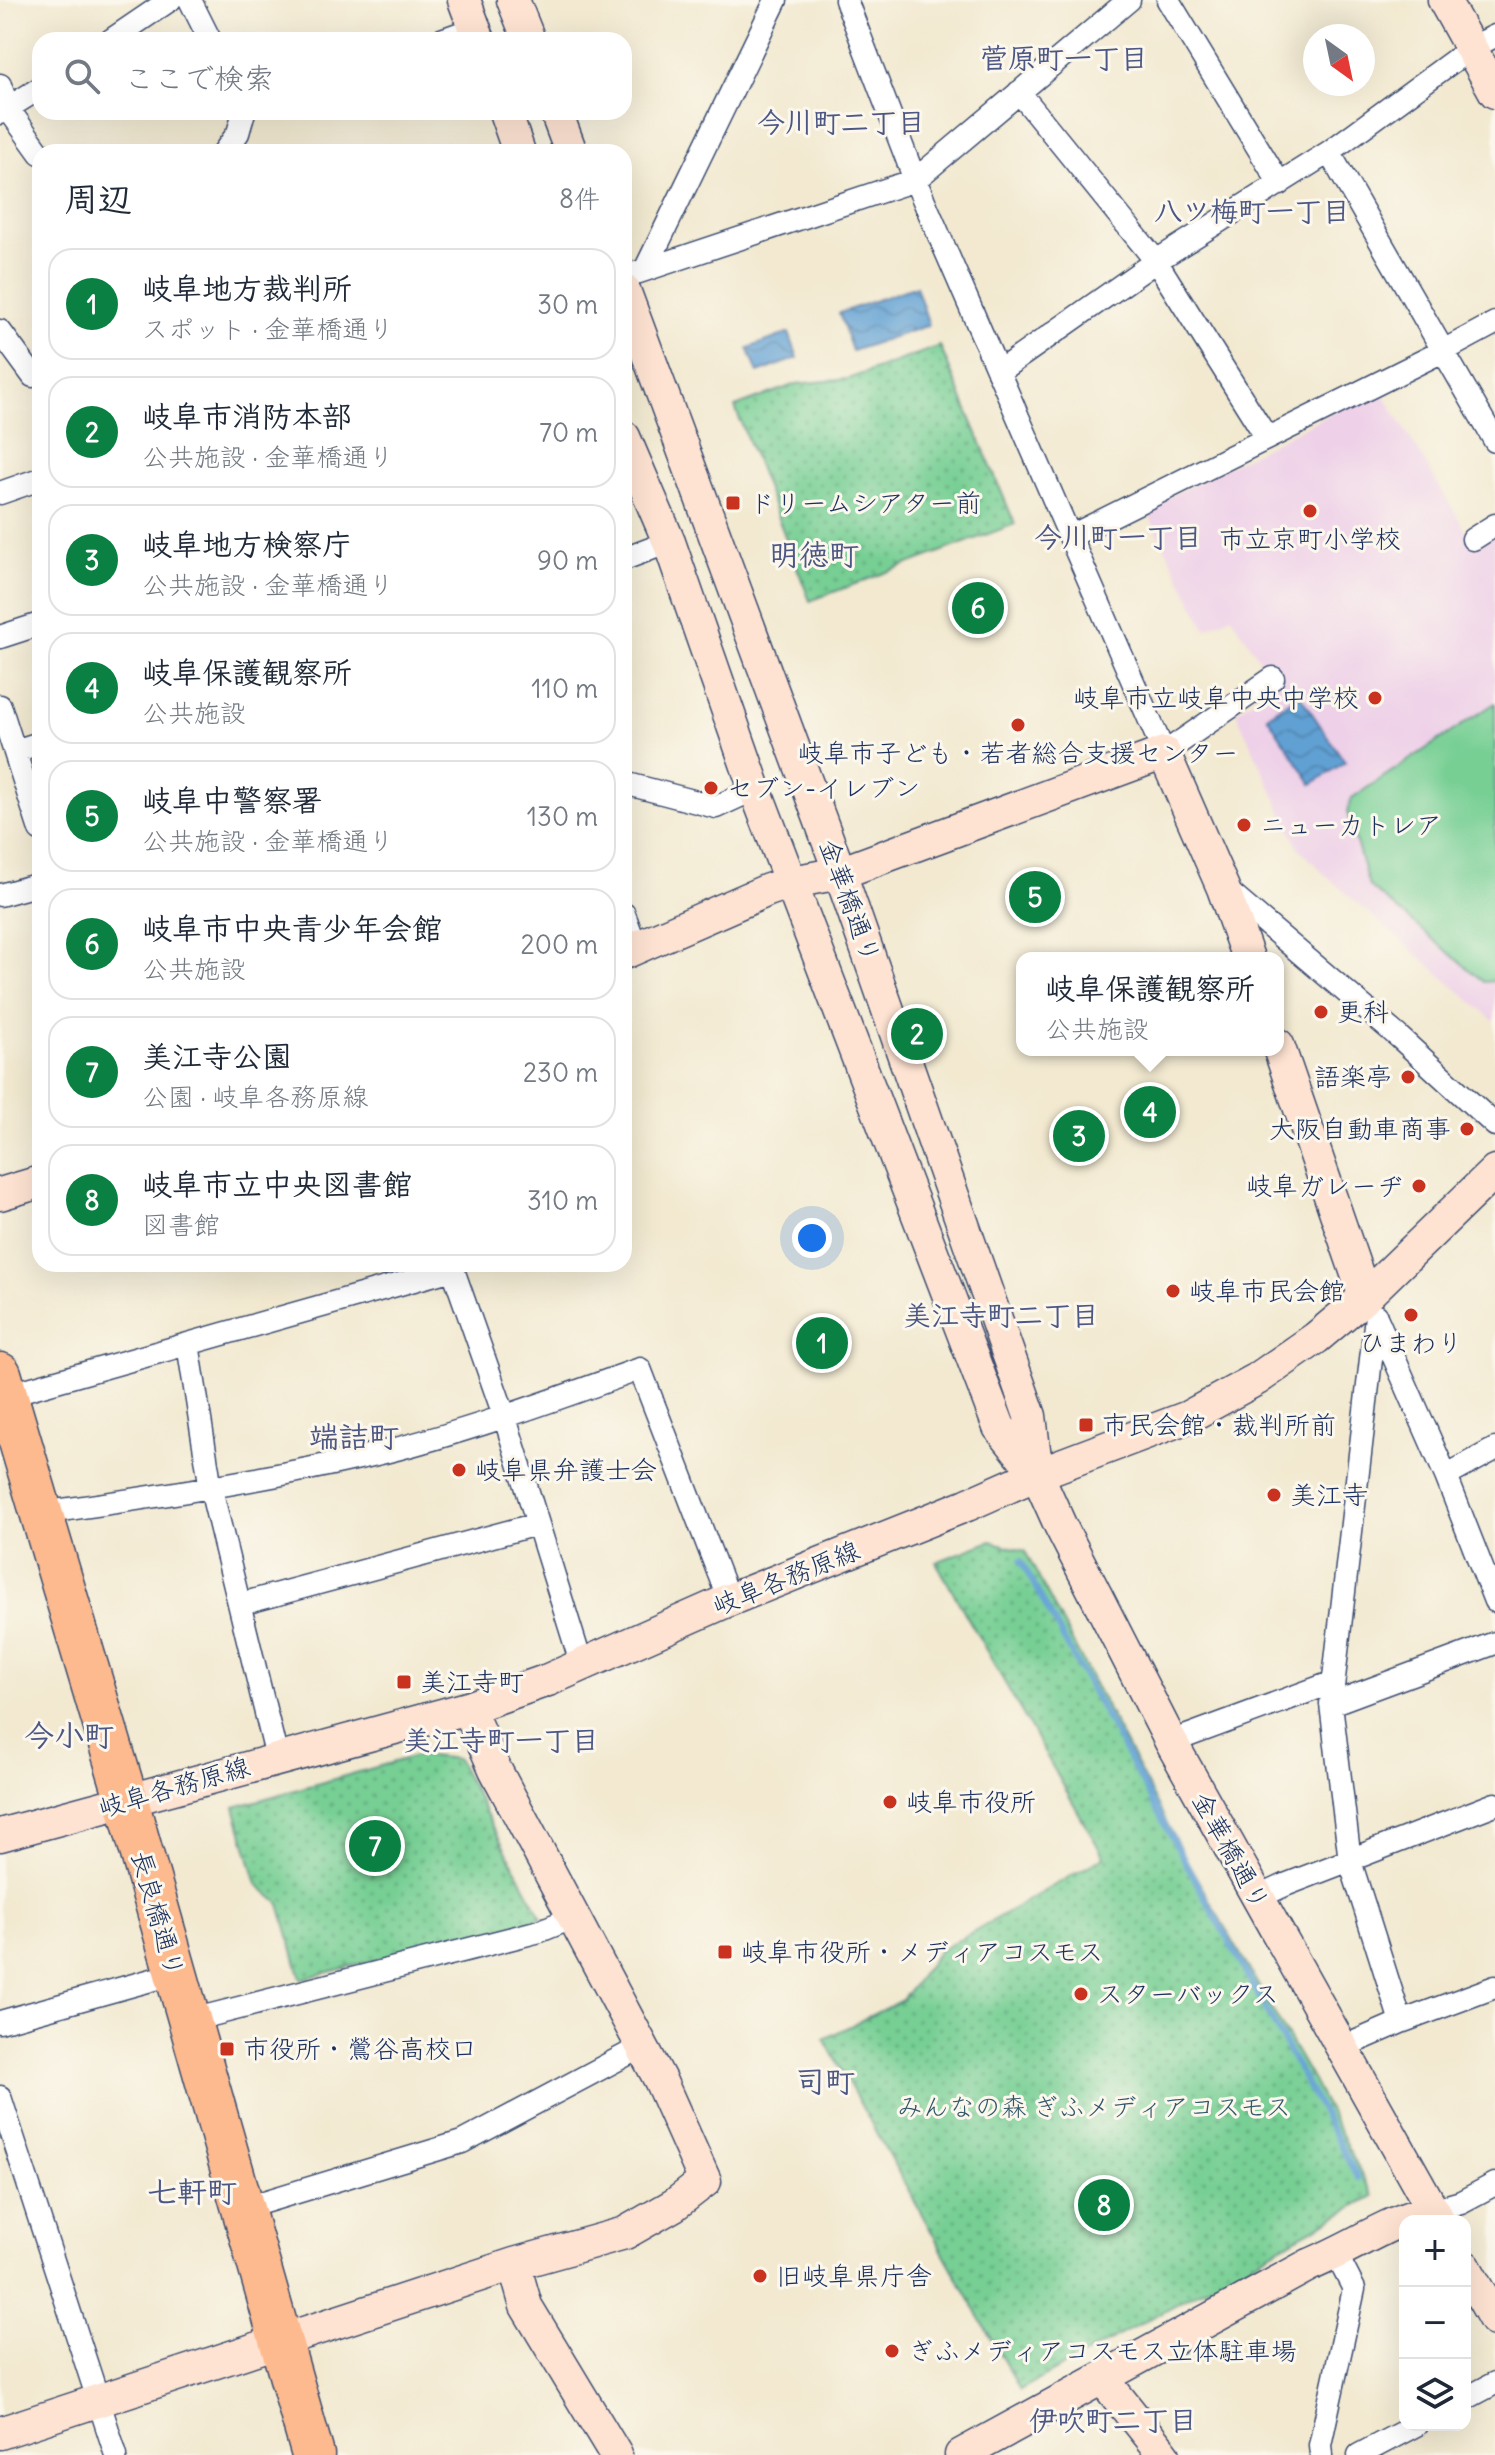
<!DOCTYPE html>
<html lang="ja">
<head>
<meta charset="utf-8">
<style>
	body { margin:0; font-family:Delius,"Klee One",sans-serif; background:#f2f2f3; color:#1f2937 }
	.controls { position:absolute; right:24px; bottom:24px; display:grid; overflow:hidden; border-radius:16px; box-shadow:0 8px 32px #0002 }
	.controls button { width:72px; height:72px; display:grid; place-items:center; padding:0; border:0; border-bottom:2px solid #e0e1e3; background:#fff; color:#1f2937; font:40px sans-serif }
	.compass { position:absolute; left:1303px; top:24px; width:72px; height:72px; border-radius:50%; background:#fff; box-shadow:0 8px 32px #0002; rotate:147deg }
	.you { position:absolute; left:812px; top:1238px; width:28px; height:28px; margin:-20px; border:6px solid #fff; border-radius:50%; background:#1a73e8; box-shadow:0 0 0 12px #1a73e833 }
	.badge { display:grid; place-items:center; width:52px; height:52px; border-radius:50%; background:#0b8043; color:#fff; font-size:26px; font-weight:700 }
	.pin { position:absolute; translate:-50% -50%; border:4px solid #fff; box-shadow:0 2px 8px #0006 }
	.popup { position:absolute; left:1016px; top:952px; width:268px; height:104px; box-sizing:border-box; display:grid; place-content:center; border-radius:16px; background:#fff; filter:drop-shadow(0 2px 6px #0005); font-size:26px; white-space:nowrap; color:#747a83 }
	.popup b { font-size:30px; color:#1f2937 }
	.popup::after { content:''; position:absolute; left:50%; top:100%; margin-left:-16px; border:16px solid transparent; border-top-color:#fff }
	.list { margin:0; padding:0; list-style:none }
	h2 { display:flex; justify-content:space-between; align-items:center; height:104px; margin:0; padding:0 32px; font-size:34px }
	h2 small { font-size:26px; font-weight:400; color:#747a83 }
	.list li { display:grid; grid-template-columns:52px 1fr auto; gap:24px; align-items:center; box-sizing:border-box; height:112px; margin:0 16px 16px; padding:0 16px; border:2px solid #e0e1e3; border-radius:24px }
	.list b { display:block; font-size:30px; white-space:nowrap }
	.list p { margin:0; font-size:26px; white-space:nowrap; color:#747a83 }
	.list em { font-size:26px; font-style:normal; color:#747a83 }
	.icon { flex:none; width:44px; height:44px; fill:none; stroke:currentColor; stroke-width:2; stroke-linecap:round; stroke-linejoin:round }
	.map { position:relative; flex:none; width:1495px; height:2455px; overflow:hidden }
	.search { position:absolute; background:#fff; box-shadow:0 8px 32px #0002; left:32px; top:32px; width:600px; height:88px; display:flex; align-items:center; gap:20px; box-sizing:border-box; padding:0 28px; border-radius:24px; color:#747a83; font-size:30px }
	.panel { position:absolute; background:#fff; box-shadow:0 8px 32px #0002; left:32px; top:144px; width:600px; height:1128px; border-radius:24px }
	.map>svg:first-child { display:block }
	.built { fill:#eed0e8 }
	.park { fill:url(#park-dots); stroke:#497f79; stroke-width:2 }
	.garden { fill:#77cf94; stroke:#497f79; stroke-width:2 }
	.water { fill:url(#water-waves); stroke:#3e6898; stroke-width:2 }
	.lines { fill:none; stroke-linecap:round; stroke-linejoin:round }
	.stream { stroke:#61a0d3; stroke-width:6 }
	.street-casing { stroke:#3b4b6f; stroke-width:25 }
	.secondary-casing { stroke:#3b4b6f; stroke-width:35 }
	.highway-casing { stroke:#3b4b6f; stroke-width:45 }
	.street { stroke:#fff; stroke-width:22 }
	.secondary { stroke:#fee3d2; stroke-width:32 }
	.highway { stroke:#fcba8e; stroke-width:42 }
	.poi-dot { fill:#c8321e; stroke:#fbf7ec; stroke-width:3 }
	.labels { text-anchor:middle; stroke-width:6; stroke-linejoin:round; paint-order:stroke }
	.poi-label { font-size:26px; fill:#1b2f5e; stroke:#fbf7ec; text-anchor:start }
	.street-label { font-size:26px; fill:#1b2f5e; stroke:#fbf7ec }
	.park-label { font-size:26px; fill:#32576c; stroke:#fbf7ec }
	.neighbourhood-label { font-size:28px; font-weight:bold; fill:#4d5784; stroke:#fbf7ec }
	.quarter-label { font-size:30px; font-weight:bold; fill:#4d5784; stroke:#fbf7ec }
</style>
</head>
<body>
<div class="map">
<svg width="1495" height="2455" viewBox="0 0 1495 2455">
	<defs>
		<pattern id="park-dots" width="8" height="8" patternUnits="userSpaceOnUse" patternTransform="scale(2)"><rect width="8" height="8" fill="#77cf94"/><path d="M2 2h.1M6 6h.1" fill="none" stroke="#61a87c" stroke-width="1.8" stroke-linecap="round"/></pattern>
		<pattern id="water-waves" width="16" height="10" patternUnits="userSpaceOnUse" patternTransform="scale(2)"><rect width="16" height="10" fill="#61a0d3"/><path d="M0 5q4-4 8 0t8 0" fill="none" stroke="#4f83ae"/></pattern>
	</defs>
	<rect width="100%" height="100%" fill="#fbf7ec"/>
	<filter id="ink" filterUnits="userSpaceOnUse"><feTurbulence type="fractalNoise" baseFrequency=".0125" numOctaves="2"/><feDisplacementMap in="SourceGraphic" scale="16" xChannelSelector="R" yChannelSelector="G"/><feConvolveMatrix kernelMatrix="1 2 1 2 8 2 1 2 1" color-interpolation-filters="sRGB"/></filter>
	<filter id="wash" filterUnits="userSpaceOnUse"><feTurbulence type="fractalNoise" baseFrequency=".006" numOctaves="4" result="noise"/><feDisplacementMap in="SourceGraphic" scale="32" xChannelSelector="R" yChannelSelector="G"/><feGaussianBlur stdDeviation="1.8" result="paint"/><feColorMatrix in="noise" values="0 0 0 0 0 0 0 0 0 0 0 0 0 0 0 0 0 1.4 0 .05"/><feComposite in="paint" operator="in"/></filter>
	<g filter="url(#wash)">
		<rect width="100%" height="100%" fill="#f2e9d0"/>
		<path class="built" d="M 1380,388 L 1473,543 L 1495,530 L 1495,1022 L 1322,872 L 1298,847 L 1236,712 L 1275,683 L 1231,616 L 1206,629 L 1146,509 Z"/>
		<path class="park" d="M 940,346 L 1015,524 L 810,601 L 735,407 L 796,384 L 848,379 Z
			M 991,1541 L 1025,1551 L 1183,1854 L 1313,2081 L 1373,2196 L 1020,2390 L 824,2039 L 902,2000 L 939,1951 L 1104,1857 L 936,1562 Z
			M 419,1755 L 457,1759 L 542,1918 L 301,1979 L 280,1904 L 257,1884 L 235,1807 Z"/>
		<path class="garden" d="M 1495,703 L 1495,981 L 1484,982 L 1369,886 L 1347,812 L 1352,798 Z"/>
		<path class="water" d="M 916,286 L 929,325 L 852,351 L 839,313 Z
			M 789,333 L 798,358 L 758,373 L 748,348 Z
			M 1299,694 L 1345,762 L 1312,784 L 1267,716 Z"/>
		<g class="lines">
			<path class="stream" d="M 1021,1561 L 1358,2178"/>
		</g>
	</g>
	<g filter="url(#ink)">
		<g class="lines">
			<defs>
				<path id="street" d="M 190,0 L 210,40
					M 846,0 L 915,180 L 1164,753 L 1273,678
					M 1168,0 L 1280,184
					M 111,40 L 170,0
					M 441,40 L 475,28
					M 0,85 L 9,110 L 40,153
					M 1019,92 L 1156,261 L 1267,438
					M 0,113 L 40,88
					M 224,152 L 238,133 L 244,112
					M 1329,152 L 1495,441
					M 646,268 L 776,0
					M 624,277 L 915,180 L 1129,0
					M 0,331 L 33,376
					M 998,372 L 1156,261 L 1329,152 L 1471,48 L 1495,36
					M 0,493 L 40,479
					M 1071,536 L 1443,351 L 1495,323
					M 1473,539 L 1495,525
					M 624,559 L 669,542
					M 0,637 L 40,624
					M 0,706 L 40,830
					M 15,751 L 40,743
					M 624,783 L 716,807 L 755,789
					M 1225,889 L 1399,1037 L 1495,1125
					M 0,895 L 40,884
					M 624,914 L 636,947
					M 451,1264 L 505,1418 L 582,1666
					M 1377,1319 L 1446,1476 L 1495,1601
					M 188,1344 L 211,1489 L 277,1758
					M 0,1397 L 453,1269
					M 1446,1476 L 1495,1449
					M 40,1513 C 150,1498 260,1481 368,1456 C 461,1434 551,1401 640,1369 L 729,1600
					M 241,1604 L 537,1524
					M 1331,1704 L 1495,1643
					M 1171,1742 L 1331,1683
					M 1257,1898 L 1285,1885 L 1495,1804
					M 188,2021 L 540,1931 L 572,1918
					M 0,2022 L 155,1979
					M 1401,2022 L 1495,1987
					M 1341,2048 L 1401,2022 L 1350,1861 L 1331,1704 L 1376,1316
					M 0,2097 L 116,2455
					M 244,2208 L 462,2142 L 641,2047
					M 1433,2210 L 1461,2202 L 1495,2184
					M 1465,2399 L 1495,2383
					M 1321,2455 L 1320,2445 L 1354,2289 L 1336,2254
					M 1359,2455 L 1416,2425"/>
				<path id="secondary" d="M 464,0 L 479,40
					M 513,0 L 529,40
					M 1444,0 L 1495,92
					M 505,112 L 519,152
					M 556,112 L 571,152
					M 624,290 L 840,873 L 1030,1416 L 1037,1474
					M 624,437 L 669,542 L 755,789 L 999,1427 L 1037,1474 L 1060,1525 L 1171,1742 L 1439,2221
					M 624,953 L 768,890 L 792,882 L 840,873 L 1164,753 L 1223,888 L 1248,958
					M 1278,1045 L 1365,1297
					M 0,1194 L 40,1182
					M 0,1835 L 468,1708 L 548,1680 L 729,1600 L 967,1505 L 1037,1474 L 1188,1417 L 1257,1379 L 1316,1338 L 1365,1297 L 1495,1171
					M 514,2264 L 526,2306 L 616,2455
					M 1465,2267 L 1495,2320
					M 1103,2379 L 1164,2455
					M 0,2433 L 514,2264 L 625,2233 L 674,2205 L 705,2181 L 660,2080 L 495,1769 L 468,1708
					M 961,2455 L 1309,2265 C 1351,2248 1388,2221 1433,2210"/>
				<path id="highway" d="M 0,1374 L 127,1801 L 313,2455"/>
			</defs>
			<use href="#street" class="street-casing"/>
			<use href="#secondary" class="secondary-casing"/>
			<use href="#highway" class="highway-casing"/>
			<use href="#street" class="street"/>
			<use href="#secondary" class="secondary"/>
			<use href="#highway" class="highway"/>
		</g>
	</g>
	<g class="poi-dot">
		<rect x="725" y="495" width="16" height="16" rx="4"/>
		<circle cx="1310" cy="511" r="8"/>
		<circle cx="1375" cy="698" r="8"/>
		<circle cx="1018" cy="725" r="8"/>
		<circle cx="711" cy="788" r="8"/>
		<circle cx="1244" cy="825" r="8"/>
		<circle cx="1321" cy="1012" r="8"/>
		<circle cx="1408" cy="1077" r="8"/>
		<circle cx="1467" cy="1129" r="8"/>
		<circle cx="1419" cy="1186" r="8"/>
		<circle cx="1173" cy="1291" r="8"/>
		<circle cx="1411" cy="1315" r="8"/>
		<rect x="1078" y="1417" width="16" height="16" rx="4"/>
		<circle cx="459" cy="1470" r="8"/>
		<circle cx="1274" cy="1495" r="8"/>
		<rect x="396" y="1674" width="16" height="16" rx="4"/>
		<circle cx="890" cy="1802" r="8"/>
		<rect x="717" y="1944" width="16" height="16" rx="4"/>
		<circle cx="1081" cy="1994" r="8"/>
		<rect x="219" y="2041" width="16" height="16" rx="4"/>
		<circle cx="760" cy="2276" r="8"/>
		<circle cx="892" cy="2351" r="8"/>
	</g>
	<g class="labels">
		<g class="poi-label">
			<text x="749" y="512">ドリームシアター前</text>
			<text x="1310" y="548" text-anchor="middle">市立京町小学校</text>
			<text x="1359" y="707" text-anchor="end">岐阜市立岐阜中央中学校</text>
			<text x="1018" y="762" text-anchor="middle">岐阜市子ども・若者総合支援センター</text>
			<text x="727" y="797">セブン-イレブン</text>
			<text x="1260" y="834">ニューカトレア</text>
			<text x="1337" y="1021">更科</text>
			<text x="1392" y="1086" text-anchor="end">語楽亭</text>
			<text x="1451" y="1138" text-anchor="end">大阪自動車商事</text>
			<text x="1403" y="1195" text-anchor="end">岐阜ガレーヂ</text>
			<text x="1189" y="1300">岐阜市民会館</text>
			<text x="1411" y="1352" text-anchor="middle">ひまわり</text>
			<text x="1102" y="1434">市民会館・裁判所前</text>
			<text x="475" y="1479">岐阜県弁護士会</text>
			<text x="1290" y="1504">美江寺</text>
			<text x="420" y="1691">美江寺町</text>
			<text x="906" y="1811">岐阜市役所</text>
			<text x="741" y="1961">岐阜市役所・メディアコスモス</text>
			<text x="1097" y="2003">スターバックス</text>
			<text x="243" y="2058">市役所・鶯谷高校口</text>
			<text x="776" y="2285">旧岐阜県庁舎</text>
			<text x="908" y="2360">ぎふメディアコスモス立体駐車場</text>
		</g>
		<g class="street-label">
			<text transform="translate(850 901) rotate(70)" y="9">金華橋通り</text>
			<text transform="translate(786 1578) rotate(-22)" y="9">岐阜各務原線</text>
			<text transform="translate(174 1787) rotate(-16)" y="9">岐阜各務原線</text>
			<text transform="translate(1231 1851) rotate(61)" y="9">金華橋通り</text>
			<text transform="translate(158 1914) rotate(74)" y="9">長良橋通り</text>
		</g>
		<g class="park-label">
			<text x="1094" y="2116">みんなの森 ぎふメディアコスモス</text>
		</g>
		<g class="neighbourhood-label">
			<text x="1064" y="68">菅原町一丁目</text>
			<text x="841" y="132">今川町二丁目</text>
			<text x="1252" y="221">八ツ梅町一丁目</text>
			<text x="1118" y="547">今川町一丁目</text>
			<text x="1001" y="1325">美江寺町二丁目</text>
			<text x="501" y="1750">美江寺町一丁目</text>
			<text x="1113" y="2430">伊吹町二丁目</text>
		</g>
		<g class="quarter-label">
			<text x="814" y="565">明徳町</text>
			<text x="354" y="1447">端詰町</text>
			<text x="69" y="1746">今小町</text>
			<text x="825" y="2092">司町</text>
			<text x="192" y="2202">七軒町</text>
		</g>
	</g>
</svg>
<div class="controls">
<button>+</button>
<button>−</button>
<button><svg class="icon" aria-label="layers" viewBox="0 0 24 24"><path d="M12 4l9 5-9 5-9-5zM3 14l9 5 9-5"/></svg></button>
</div>
<svg class="compass" viewBox="-18 -18 36 36"><path d="M0-13l5 13h-10z" fill="#e53935"/><path d="M0 13l5-13h-10z" fill="#747a83"/></svg>
<div class="you"></div>
<div class="pin badge" style="left:822px;top:1343px">1</div>
<div class="pin badge" style="left:917px;top:1034px">2</div>
<div class="pin badge" style="left:1079px;top:1136px">3</div>
<div class="pin badge" style="left:1150px;top:1112px">4</div>
<div class="popup"><b>岐阜保護観察所</b>公共施設</div>
<div class="pin badge" style="left:1035px;top:897px">5</div>
<div class="pin badge" style="left:978px;top:608px">6</div>
<div class="pin badge" style="left:375px;top:1846px">7</div>
<div class="pin badge" style="left:1104px;top:2205px">8</div>
<div class="search"><svg class="icon" aria-label="search" viewBox="0 0 24 24"><circle cx="10" cy="10" r="6"/><path d="M15 15l6 6"/></svg>ここで検索</div>
<section class="panel">
<h2>周辺<small>8件</small></h2>
<ul class="list">
<li><span class="badge">1</span><div><b>岐阜地方裁判所</b><p>スポット · 金華橋通り</p></div><em>30 m</em></li>
<li><span class="badge">2</span><div><b>岐阜市消防本部</b><p>公共施設 · 金華橋通り</p></div><em>70 m</em></li>
<li><span class="badge">3</span><div><b>岐阜地方検察庁</b><p>公共施設 · 金華橋通り</p></div><em>90 m</em></li>
<li><span class="badge">4</span><div><b>岐阜保護観察所</b><p>公共施設</p></div><em>110 m</em></li>
<li><span class="badge">5</span><div><b>岐阜中警察署</b><p>公共施設 · 金華橋通り</p></div><em>130 m</em></li>
<li><span class="badge">6</span><div><b>岐阜市中央青少年会館</b><p>公共施設</p></div><em>200 m</em></li>
<li><span class="badge">7</span><div><b>美江寺公園</b><p>公園 · 岐阜各務原線</p></div><em>230 m</em></li>
<li><span class="badge">8</span><div><b>岐阜市立中央図書館</b><p>図書館</p></div><em>310 m</em></li>
</ul>
</section>
</div>
</body>
</html>
